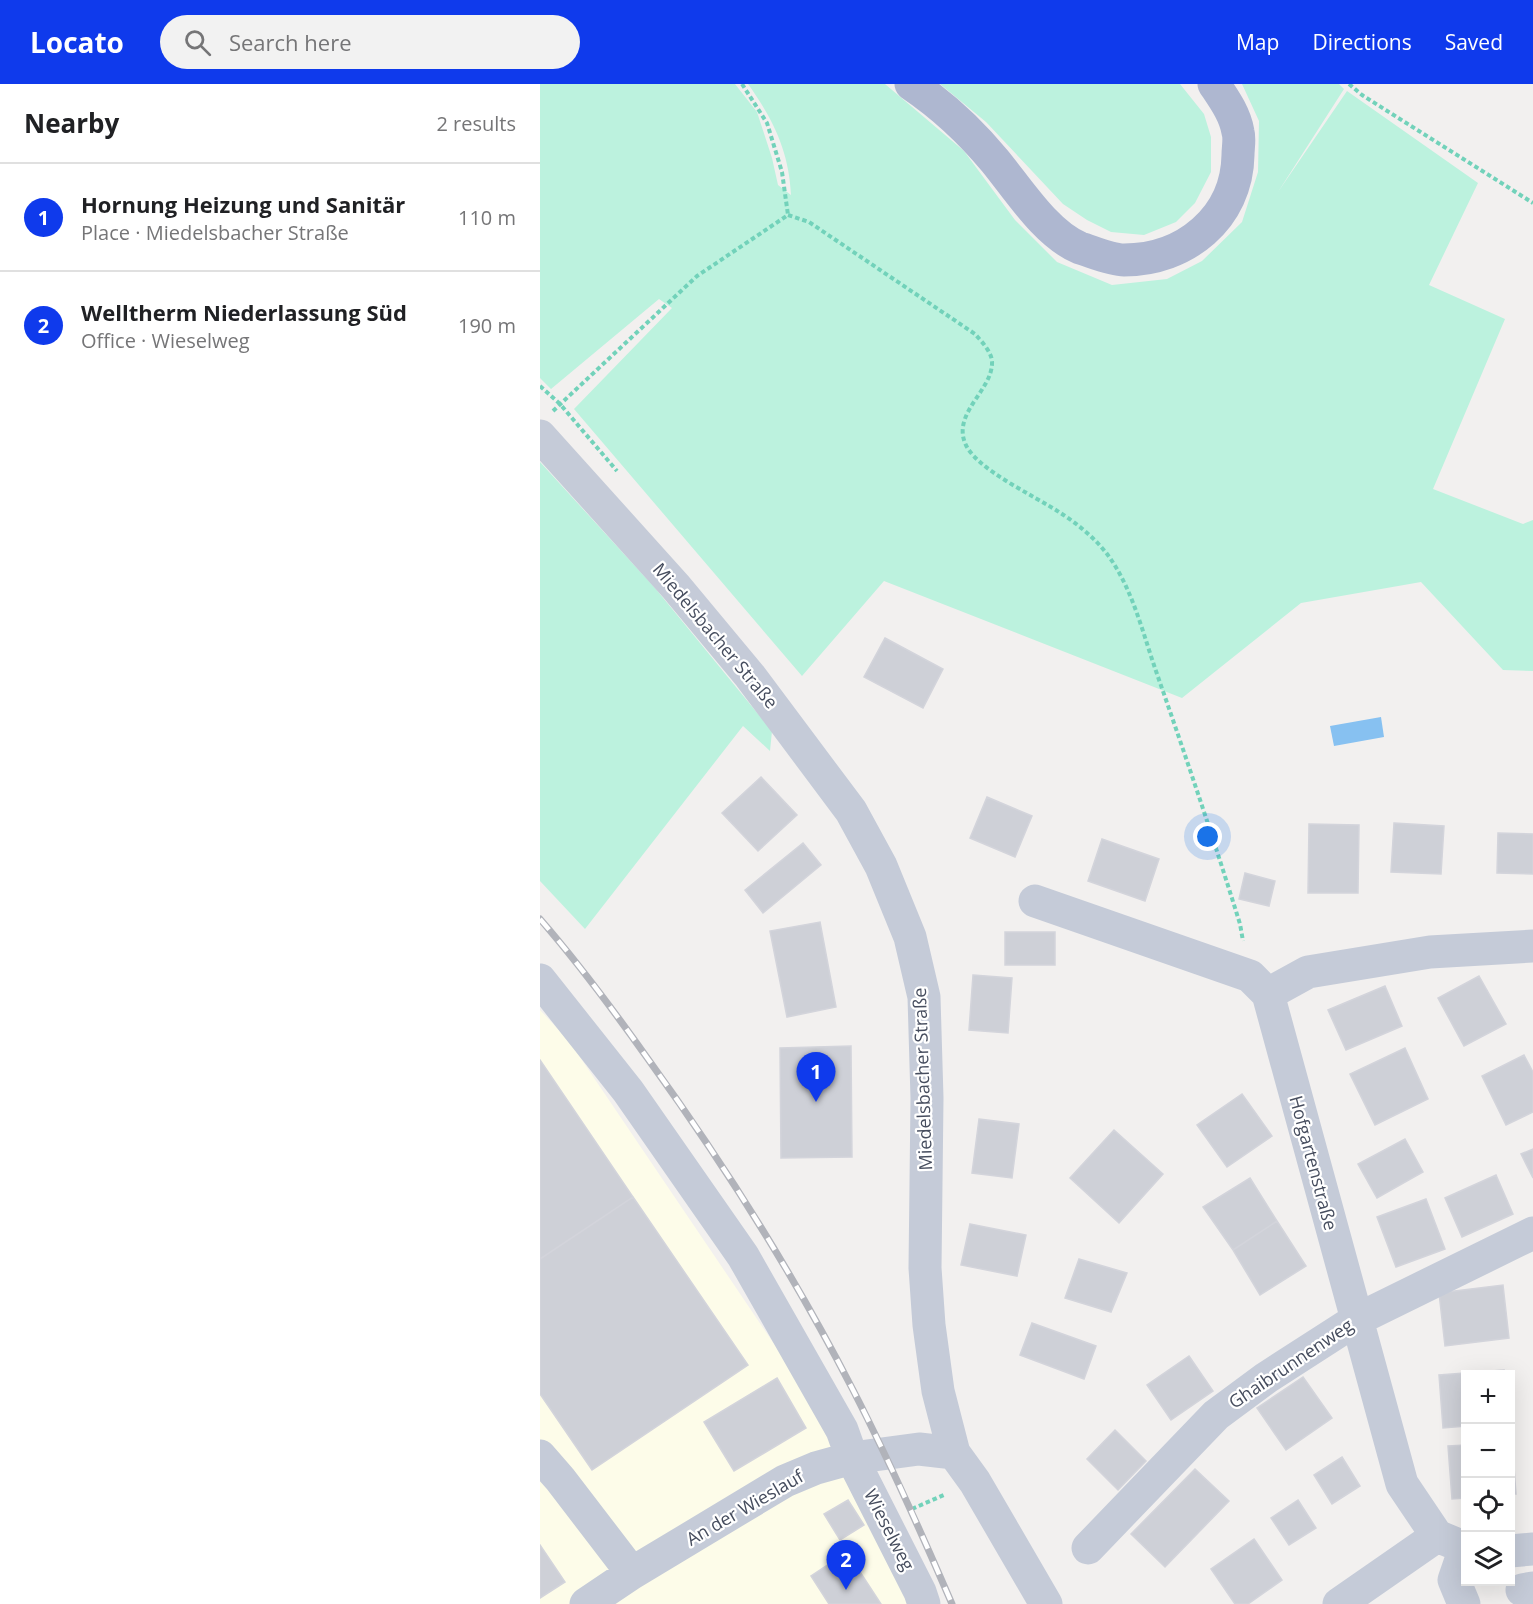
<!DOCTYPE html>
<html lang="en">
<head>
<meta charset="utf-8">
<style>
	body { margin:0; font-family:"Open Sans",sans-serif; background:#f2f2f2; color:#202124 }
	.controls { position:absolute; right:18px; bottom:18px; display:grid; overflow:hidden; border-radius:0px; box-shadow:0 6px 24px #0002 }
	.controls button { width:54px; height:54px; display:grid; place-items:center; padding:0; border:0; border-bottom:2px solid #e0e0e0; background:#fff; color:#202124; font:30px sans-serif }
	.you { position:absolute; left:668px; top:753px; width:21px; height:21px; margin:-15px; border:4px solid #fff; border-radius:50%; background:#1a73e8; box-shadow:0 0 0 9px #1a73e833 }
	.badge { display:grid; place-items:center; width:39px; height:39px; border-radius:50%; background:#0f3aec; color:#fff; font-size:20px; font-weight:700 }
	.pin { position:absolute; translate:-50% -50px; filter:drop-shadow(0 2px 3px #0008) }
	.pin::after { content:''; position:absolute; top:32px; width:21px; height:18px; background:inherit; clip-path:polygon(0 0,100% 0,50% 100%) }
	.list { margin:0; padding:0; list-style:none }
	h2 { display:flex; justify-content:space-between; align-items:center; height:78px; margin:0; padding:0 24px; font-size:26px }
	h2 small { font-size:20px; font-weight:400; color:#757577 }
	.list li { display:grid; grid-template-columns:39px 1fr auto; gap:18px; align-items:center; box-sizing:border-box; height:108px; padding:0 24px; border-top:2px solid #e0e0e0 }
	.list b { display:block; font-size:22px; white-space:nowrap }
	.list p { margin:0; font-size:20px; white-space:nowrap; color:#757577 }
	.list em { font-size:20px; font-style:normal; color:#757577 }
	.icon { flex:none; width:33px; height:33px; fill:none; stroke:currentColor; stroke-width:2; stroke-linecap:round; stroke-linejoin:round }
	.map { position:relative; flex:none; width:993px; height:1520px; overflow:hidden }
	header { display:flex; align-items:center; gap:36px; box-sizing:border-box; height:84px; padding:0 30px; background:#0f3aec; color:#fff }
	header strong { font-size:28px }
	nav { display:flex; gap:33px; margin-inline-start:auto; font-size:21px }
	.search { width:420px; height:54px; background:#f2f2f2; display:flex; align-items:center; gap:15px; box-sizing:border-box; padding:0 21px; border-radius:33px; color:#757577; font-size:22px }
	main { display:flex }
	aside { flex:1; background:#fff }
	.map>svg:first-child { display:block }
	.commercial { fill:#fdfce9 }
	.green { fill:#bcf2de }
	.water { fill:#87c1f1 }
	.building { fill:#ced0d7; stroke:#d3d4db; stroke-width:1.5 }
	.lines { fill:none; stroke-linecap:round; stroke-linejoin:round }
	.path { stroke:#72d2ba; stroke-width:4; stroke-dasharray:4.5 3; stroke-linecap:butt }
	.minor { stroke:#c5cbd8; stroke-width:33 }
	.major { stroke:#aeb7d0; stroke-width:33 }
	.rail-casing { stroke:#b1b3ba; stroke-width:7 }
	.rail { stroke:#fff; stroke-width:4.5; stroke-dasharray:14; stroke-linecap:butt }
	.labels { text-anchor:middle; stroke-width:4.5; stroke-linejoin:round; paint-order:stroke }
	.street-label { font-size:18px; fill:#464d5e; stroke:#fff }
</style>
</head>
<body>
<header>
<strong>Locato</strong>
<div class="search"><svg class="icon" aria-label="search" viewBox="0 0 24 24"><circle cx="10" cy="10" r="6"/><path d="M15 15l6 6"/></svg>Search here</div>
<nav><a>Map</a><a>Directions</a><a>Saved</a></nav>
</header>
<main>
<aside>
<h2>Nearby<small>2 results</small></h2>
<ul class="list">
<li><span class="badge">1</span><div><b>Hornung Heizung und Sanitär</b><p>Place · Miedelsbacher Straße</p></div><em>110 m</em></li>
<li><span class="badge">2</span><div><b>Welltherm Niederlassung Süd</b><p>Office · Wieselweg</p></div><em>190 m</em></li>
</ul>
</aside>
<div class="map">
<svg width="993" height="1520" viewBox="0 0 993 1520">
	<rect width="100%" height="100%" fill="#f2f0ef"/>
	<path class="commercial" d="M 0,926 L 29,957 L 253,1288 L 356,1484 L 368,1520 L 0,1520 Z"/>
	<path class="green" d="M 0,0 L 195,0 L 217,28 L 232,74 L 238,101 L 251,111 C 249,67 233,35 208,0 L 345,0 L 424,67 L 475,136 L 517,178 L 572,201 L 627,195 L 662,177 L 702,138 L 718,88 L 719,37 L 702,0 L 799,0 L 804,5 L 738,108 L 807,7 L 938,99 L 889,201 L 965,235 L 893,405 L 983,440 L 993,436 L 993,587 L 963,586 L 881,498 L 761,519 L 642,614 L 344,497 L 262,592 L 34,325 L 132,224 L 119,215 L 11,305 L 0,294 Z
		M 400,0 L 640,0 L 664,30 L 671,53 L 671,88 L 655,119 L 636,138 L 604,151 L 571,148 L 547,136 L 523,120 L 446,38 Z
		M 0,378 L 115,504 L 232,647 L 230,667 L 203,642 L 45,845 L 0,797 Z"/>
	<path class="water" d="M 841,633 L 844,653 L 794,662 L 790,642 Z"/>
	<path class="building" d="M 345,554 L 403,585 L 383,624 L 324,593 Z
		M 221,693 L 257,731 L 218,767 L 182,729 Z
		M 447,713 L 492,732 L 475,773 L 430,754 Z
		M 854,739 L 904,742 L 901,790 L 851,788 Z
		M 769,740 L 819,741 L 818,809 L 768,809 Z
		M 958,749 L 993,750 L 993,790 L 957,789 Z
		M 562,755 L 619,775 L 605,817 L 548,797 Z
		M 263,759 L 281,781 L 223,829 L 205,806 Z
		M 705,789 L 735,797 L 729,822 L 699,815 Z
		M 280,838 L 296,923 L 247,933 L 230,847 Z
		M 465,848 L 515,848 L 515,881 L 465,881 Z
		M 433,891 L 472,894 L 468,949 L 429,946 Z
		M 939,892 L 966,940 L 924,962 L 898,914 Z
		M 845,902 L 862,942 L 806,966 L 788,926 Z
		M 311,962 L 312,1073 L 241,1074 L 240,964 Z
		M 865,964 L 888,1015 L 835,1041 L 810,990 Z
		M 984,971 L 993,988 L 993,1028 L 966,1041 L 942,992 Z
		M 0,976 L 93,1113 L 0,1175 Z
		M 702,1010 L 732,1052 L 687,1083 L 657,1041 Z
		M 439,1035 L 479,1040 L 472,1094 L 432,1089 Z
		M 574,1046 L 623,1090 L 579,1139 L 530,1094 Z
		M 865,1055 L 883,1088 L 837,1114 L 818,1080 Z
		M 993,1065 L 993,1094 L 981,1070 Z
		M 956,1091 L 973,1130 L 922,1153 L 905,1114 Z
		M 710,1094 L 737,1137 L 693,1166 L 663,1123 Z
		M 93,1113 L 208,1281 L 52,1386 L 0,1310 L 0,1175 Z
		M 886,1115 L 905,1165 L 856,1183 L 837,1133 Z
		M 737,1137 L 766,1182 L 720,1211 L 693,1166 Z
		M 430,1140 L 486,1151 L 477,1192 L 421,1181 Z
		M 539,1175 L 587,1189 L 571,1228 L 525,1214 Z
		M 963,1201 L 969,1254 L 905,1262 L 899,1209 Z
		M 492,1239 L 556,1262 L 544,1295 L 480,1271 Z
		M 649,1272 L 673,1307 L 631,1336 L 607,1301 Z
		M 964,1286 L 964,1290 L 926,1290 L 926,1342 L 903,1344 L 899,1291 Z
		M 763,1293 L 792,1334 L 746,1366 L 717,1324 Z
		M 237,1294 L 266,1344 L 194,1387 L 164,1338 Z
		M 575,1346 L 606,1377 L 578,1406 L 547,1375 Z
		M 970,1357 L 972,1357 L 976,1410 L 970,1410 Z
		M 926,1361 L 926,1414 L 912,1415 L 908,1362 Z
		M 802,1373 L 820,1402 L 792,1420 L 774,1391 Z
		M 655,1385 L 689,1417 L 625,1483 L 591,1450 Z
		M 308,1416 L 324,1441 L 300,1456 L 284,1430 Z
		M 758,1416 L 776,1444 L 749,1461 L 731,1434 Z
		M 714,1455 L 742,1496 L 708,1520 L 695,1520 L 671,1485 Z
		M 0,1461 L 25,1498 L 0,1514 Z
		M 307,1468 L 341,1520 L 289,1520 L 271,1492 Z"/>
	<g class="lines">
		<path class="path" d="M 202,0 L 227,39 L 242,88 L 248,131
			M 809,0 L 822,11 L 993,119
			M 248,131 L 269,138 L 435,250 C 442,258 453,269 452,280 C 451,307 413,329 425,359 C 435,385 495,412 519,428 C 538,440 559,457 572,477 C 594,510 604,553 617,590 C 646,673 674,756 700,840 L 703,857
			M 0,302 L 20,320 L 77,387
			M 13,327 L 157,192 L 248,131
			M 372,1425 L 406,1410"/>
		<path class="minor" d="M 0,352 L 136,503 L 210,592 L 311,727 L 341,782 L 370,853 L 384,913 L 387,1014 L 385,1184 L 389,1241 L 398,1307 L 414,1369 L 435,1398 L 506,1520
			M 495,817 L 710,892 L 728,910 L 862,1400 L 897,1452 L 926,1464
			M 0,896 L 88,1007 L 203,1172 L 302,1346 L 312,1374 L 380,1508 L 384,1520
			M 728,910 L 768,888 L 890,868 L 993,862
			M 0,1372 L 20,1395 L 92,1489
			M 548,1464 L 676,1331 L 726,1294 L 816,1236 L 993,1149
			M 970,1467 L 993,1465
			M 982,1506 L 993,1504
			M 46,1520 L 92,1489 L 245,1397 L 276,1384 L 312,1374 L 379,1365 L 414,1369
			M 799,1520 L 897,1452
			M 924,1520 L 914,1496 L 925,1464"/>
		<path class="major" d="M 371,0 C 402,21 431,48 455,77 C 478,105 506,150 540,164 C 553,168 571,176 584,176 C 645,176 697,134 698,71 C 698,64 700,55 698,48 C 695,30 684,15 674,0"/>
		<defs>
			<path id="rail" d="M 0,835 C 39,880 74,927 108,975 C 184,1080 254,1191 313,1306 C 349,1376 381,1448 412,1520"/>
		</defs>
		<use href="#rail" class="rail-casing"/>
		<use href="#rail" class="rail"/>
	</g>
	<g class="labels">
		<g class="street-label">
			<text transform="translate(175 552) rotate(50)" y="6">Miedelsbacher Straße</text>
			<text transform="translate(383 995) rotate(-92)" y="6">Miedelsbacher Straße</text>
			<text transform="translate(773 1079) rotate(75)" y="6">Hofgartenstraße</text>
			<text transform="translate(751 1280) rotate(-34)" y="6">Ghaibrunnenweg</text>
			<text transform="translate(205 1424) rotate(-30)" y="6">An der Wieslauf</text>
			<text transform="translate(349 1446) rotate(63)" y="6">Wieselweg</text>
		</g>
	</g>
</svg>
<div class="controls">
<button>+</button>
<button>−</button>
<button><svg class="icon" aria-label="locate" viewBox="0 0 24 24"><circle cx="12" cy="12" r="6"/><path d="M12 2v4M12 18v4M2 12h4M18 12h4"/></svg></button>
<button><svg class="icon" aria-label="layers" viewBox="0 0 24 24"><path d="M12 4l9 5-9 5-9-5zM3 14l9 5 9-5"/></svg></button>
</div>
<div class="you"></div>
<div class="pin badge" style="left:276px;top:1018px">1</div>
<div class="pin badge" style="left:306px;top:1506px">2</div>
</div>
</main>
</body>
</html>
